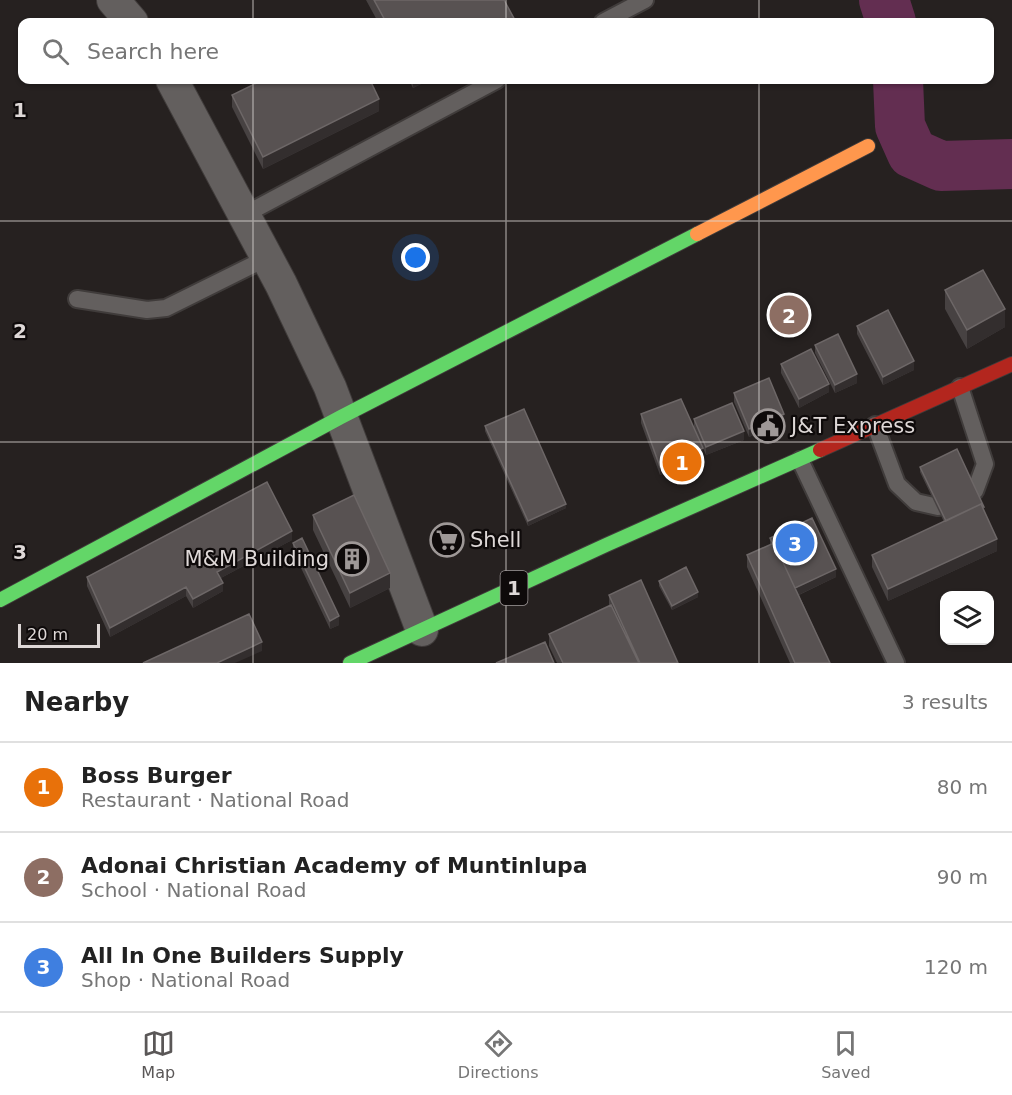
<!DOCTYPE html>
<html lang="en">
<head>
<meta charset="utf-8">
<style>
	body { margin:0; font-family:"DejaVu Sans",sans-serif; background:#f2f2f2; color:#222 }
	.controls { position:absolute; right:18px; bottom:18px; display:grid; overflow:hidden; border-radius:12px; box-shadow:0 2px 4px #0004 }
	.controls button { width:54px; height:54px; display:grid; place-items:center; padding:0; border:0; border-bottom:2px solid #e0e0e0; background:#fff; color:#222; font:30px sans-serif }
	.scale { position:absolute; left:18px; bottom:15px; width:82px; box-sizing:border-box; padding-left:6px; border:3px solid #ded8d7; border-top:0; font-size:16px; line-height:21px; white-space:nowrap; color:#ded8d7; -webkit-text-stroke:4px #0e0a0a; paint-order:stroke }
	.you { position:absolute; left:416px; top:258px; width:21px; height:21px; margin:-15px; border:4px solid #fff; border-radius:50%; background:#1a73e8; box-shadow:0 0 0 9px #1a73e833 }
	.badge { display:grid; place-items:center; width:39px; height:39px; border-radius:50%; background:#5a5757; color:#fff; font-size:20px; font-weight:700 }
	.pin { position:absolute; translate:-50% -50%; border:3px solid #fff; box-shadow:0 2px 6px #0006 }
	.list { margin:0; padding:0; list-style:none }
	h2 { display:flex; justify-content:space-between; align-items:center; height:78px; margin:0; padding:0 24px; font-size:26px }
	h2 small { font-size:20px; font-weight:400; color:#767676 }
	.list li { display:grid; grid-template-columns:39px 1fr auto; gap:18px; align-items:center; box-sizing:border-box; height:90px; padding:0 24px; border-top:2px solid #e0e0e0 }
	.list b { display:block; font-size:22px; white-space:nowrap }
	.list p { margin:0; font-size:20px; white-space:nowrap; color:#767676 }
	.list em { font-size:20px; font-style:normal; color:#767676 }
	.icon { flex:none; width:33px; height:33px; fill:none; stroke:currentColor; stroke-width:2; stroke-linecap:round; stroke-linejoin:round }
	.map { position:relative; flex:none; width:1012px; height:663px; overflow:hidden }
	.search { position:absolute; background:#fff; box-shadow:0 2px 4px #0004; left:18px; right:18px; top:18px; height:66px; display:flex; align-items:center; gap:15px; box-sizing:border-box; padding:0 21px; border-radius:12px; color:#767676; font-size:22px }
	.sheet { height:348px; background:#fff }
	nav { display:flex; justify-content:space-around; align-items:center; box-sizing:border-box; height:84px; border-top:2px solid #e0e0e0; background:#fff; font-size:16px; color:#767676 }
	nav a { display:grid; justify-items:center; gap:3px }
	nav .on { color:#5a5757 }
	.map>svg:first-child { display:block }
	.lines { fill:none; stroke-linecap:round; stroke-linejoin:round }
	.river { stroke:#632e51; stroke-width:50 }
	.lane-casing { stroke:#403c3b; stroke-width:20 }
	.street-casing { stroke:#403c3b; stroke-width:34 }
	.fast-casing { stroke:#403c3b; stroke-width:16 }
	.slow-casing { stroke:#403c3b; stroke-width:16 }
	.jam-casing { stroke:#403c3b; stroke-width:16 }
	.lane { stroke:#635f5e; stroke-width:16 }
	.street { stroke:#635f5e; stroke-width:32 }
	.fast { stroke:#63d668; stroke-width:14 }
	.slow { stroke:#ff974d; stroke-width:14 }
	.jam { stroke:#b3261e; stroke-width:14 }
	.wall { fill:#474242 }
	.shaded-wall { fill:#332e2e }
	.building { fill:#585252; stroke:#6d6767; stroke-width:1.5 }
	.grid { fill:none; stroke:#ded8d7; stroke-width:1.5; stroke-opacity:0.55 }
	.labels { text-anchor:middle; stroke-width:4.5; stroke-linejoin:round; paint-order:stroke }
	.shield { fill:#0e0a0a; stroke:#a09a9a; stroke-width:1.5 }
	.shield-label { font-size:20px; font-weight:bold; fill:#ded8d7 }
	.poi-label { font-size:21px; fill:#ded8d7; stroke:#0e0a0a; text-anchor:start }
	.grid-label { font-size:20px; text-anchor:middle; font-weight:bold; fill:#ded8d7; stroke:#0e0a0a; stroke-width:4.5; stroke-linejoin:round; paint-order:stroke }
</style>
</head>
<body>
<div class="map">
<svg width="1012" height="663" viewBox="0 0 1012 663">
	<rect width="100%" height="100%" fill="#262120"/>
	<g class="lines">
		<path class="river" d="M 884,0 L 891,22
			M 898,80 L 900,126 L 912,153 L 941,166 L 1012,164"/>
		<defs>
			<path id="lane" d="M 603,22 L 645,0
				M 244,215 L 497,80
				M 77,299 L 147,310 L 166,308 L 267,258
				M 960,387 L 985,464 L 975,491
				M 875,425 L 897,484 L 916,502 L 938,507
				M 800,460 L 896,663"/>
			<path id="street" d="M 113,0 L 132,22
				M 172,80 L 281,284 L 330,387 L 422,630"/>
			<path id="fast" d="M 0,600 L 341,417 L 697,234
				M 350,663 L 606,545 L 820,450"/>
			<path id="slow" d="M 697,234 L 868,146"/>
			<path id="jam" d="M 820,450 L 1012,364"/>
		</defs>
		<use href="#lane" class="lane-casing"/>
		<use href="#street" class="street-casing"/>
		<use href="#fast" class="fast-casing"/>
		<use href="#slow" class="slow-casing"/>
		<use href="#jam" class="jam-casing"/>
		<use href="#lane" class="lane"/>
		<use href="#street" class="street"/>
		<use href="#fast" class="fast"/>
		<use href="#slow" class="slow"/>
		<use href="#jam" class="jam"/>
	</g>
	<path class="wall" d="M 366,0 L 504,0 L 516,22 L 378,22 Z
		M 409,80 L 429,80 L 413,88 Z
		M 232,95 L 379,111 L 263,169 L 232,107 Z
		M 945,290 L 1005,327 L 967,349 L 945,309 Z
		M 857,326 L 914,370 L 883,385 L 857,334 Z
		M 815,345 L 857,383 L 835,393 L 815,353 Z
		M 781,364 L 829,392 L 799,408 L 781,373 Z
		M 734,393 L 784,422 L 749,437 L 734,402 Z
		M 641,414 L 703,457 L 660,475 L 641,423 Z
		M 694,419 L 744,440 L 706,455 L 694,428 Z
		M 485,426 L 566,508 L 528,526 L 485,431 Z
		M 920,467 L 984,511 L 997,551 L 888,601 L 872,567 L 872,555 L 944,522 L 920,472 Z
		M 313,515 L 390,588 L 350,608 L 313,530 Z
		M 770,538 L 836,577 L 799,595 L 830,663 L 790,663 L 747,567 L 747,555 L 770,545 Z
		M 292,540 L 221,578 L 223,591 L 193,608 L 186,596 L 110,637 L 87,586 L 87,577 Z
		M 293,543 L 339,625 L 330,629 L 293,551 Z
		M 659,581 L 698,597 L 672,610 L 659,586 Z
		M 609,595 L 678,663 L 557,663 L 549,646 L 549,634 L 609,605 Z"/>
	<path class="shaded-wall" d="M 413,80 L 429,80 L 413,88 Z
		M 379,99 L 379,111 L 263,169 L 263,157 Z
		M 1005,309 L 1005,327 L 967,349 L 967,330 Z
		M 914,361 L 914,370 L 883,385 L 883,377 Z
		M 857,374 L 857,383 L 835,393 L 835,385 Z
		M 829,384 L 829,392 L 799,408 L 799,399 Z
		M 784,414 L 784,422 L 749,437 L 749,429 Z
		M 744,431 L 744,440 L 706,455 L 706,447 Z
		M 703,448 L 703,457 L 660,475 L 660,467 Z
		M 566,504 L 566,508 L 528,526 L 528,521 Z
		M 292,531 L 292,540 L 217,580 L 217,572 Z
		M 997,539 L 997,551 L 888,601 L 888,589 Z
		M 836,569 L 836,577 L 794,597 L 794,589 Z
		M 390,573 L 390,588 L 350,608 L 350,593 Z
		M 223,583 L 223,591 L 193,608 L 193,599 Z
		M 186,587 L 186,596 L 110,637 L 110,628 Z
		M 698,592 L 698,597 L 672,610 L 672,606 Z
		M 339,616 L 339,625 L 330,629 L 330,621 Z
		M 262,642 L 262,651 L 235,663 L 217,663 Z"/>
	<path class="building" d="M 374,0 L 504,0 L 516,22 L 386,22 Z
		M 263,80 L 370,80 L 379,99 L 263,157 L 232,95 Z
		M 983,270 L 1005,309 L 967,330 L 945,290 Z
		M 888,310 L 914,361 L 883,377 L 857,326 Z
		M 838,334 L 857,374 L 835,385 L 815,345 Z
		M 811,349 L 829,384 L 799,399 L 781,364 Z
		M 769,378 L 784,414 L 749,429 L 734,393 Z
		M 681,399 L 703,448 L 660,467 L 641,414 Z
		M 732,403 L 744,431 L 706,447 L 694,419 Z
		M 524,409 L 566,504 L 528,521 L 485,426 Z
		M 957,449 L 984,507 L 983,507 L 981,504 L 946,521 L 920,467 Z
		M 267,482 L 292,531 L 217,572 L 223,583 L 193,599 L 186,587 L 110,628 L 87,577 Z
		M 354,495 L 390,573 L 350,593 L 313,515 Z
		M 981,504 L 997,539 L 888,589 L 872,555 Z
		M 812,518 L 836,569 L 795,588 L 774,543 L 773,544 L 770,538 Z
		M 302,538 L 339,616 L 330,621 L 293,543 Z
		M 774,543 L 830,663 L 795,663 L 747,555 Z
		M 686,567 L 698,592 L 672,606 L 659,581 Z
		M 641,580 L 678,663 L 640,663 L 609,595 Z
		M 611,605 L 639,663 L 563,663 L 549,634 Z
		M 249,614 L 262,642 L 217,663 L 143,663 Z
		M 545,642 L 554,663 L 496,663 Z"/>
	<path class="grid" d="M 253,0 L 253,22M 506,0 L 506,22M 759,0 L 759,22M 253,80 L 253,663M 506,80 L 506,663M 759,80 L 759,663M 0,221 L 1012,221M 0,442 L 1012,442"/>
	<defs>
		<symbol id="civic-ring" viewBox="-11 -11 22 22"><circle r="9.5" fill="#0e0a0a" stroke="#9e9897" stroke-width="1.5"/><path d="M-.6-6.5H3V-4.5H.6V-3L4-1V1h2V6H-6V1h2V-1L-.6-3ZM-1.2 2.5V6h2.4V2.5Z" fill="#9e9897"/></symbol>
		<symbol id="supermarket-ring" viewBox="-11 -11 22 22"><circle r="9.5" fill="#0e0a0a" stroke="#9e9897" stroke-width="1.5"/><path d="M-6-5.5h2.5l.6 2H6L4.5 2H-2.5L-4.4-4H-6ZM-1.5 3.2a1.3 1.3 0 1 0 .1 0ZM3 3.2a1.3 1.3 0 1 0 .1 0Z" fill="#9e9897"/></symbol>
		<symbol id="building-ring" viewBox="-11 -11 22 22"><circle r="9.5" fill="#0e0a0a" stroke="#9e9897" stroke-width="1.5"/><path d="M-4-6H4V6H1V3H-1V6H-4ZM-2.5-4.3h1.7v1.8h-1.7ZM.8-4.3h1.7v1.8H.8ZM-2.5-1h1.7V.8h-1.7ZM.8-1h1.7V.8H.8Z" fill="#9e9897"/></symbol>
	</defs>
	<g fill-rule="evenodd">
		<use href="#civic-ring" x="749" y="407" width="38" height="38"/>
		<use href="#supermarket-ring" x="428" y="521" width="38" height="38"/>
		<use href="#building-ring" x="333" y="540" width="38" height="38"/>
	</g>
	<g class="labels">
		<rect class="shield" x="500.5" y="571" width="27" height="34" rx="4.5"/>
		<g class="shield-label">
			<text x="514" y="595">1</text>
		</g>
		<g class="poi-label">
			<text x="791" y="433">J&amp;T Express</text>
			<text x="470" y="547">Shell</text>
			<text x="329" y="566" text-anchor="end">M&amp;M Building</text>
		</g>
	</g>
	<g class="grid-label">
		<text x="20" y="117">1</text>
		<text x="20" y="338">2</text>
		<text x="20" y="559">3</text>
	</g>
</svg>
<div class="controls">
<button><svg class="icon" aria-label="layers" viewBox="0 0 24 24"><path d="M12 4l9 5-9 5-9-5zM3 14l9 5 9-5"/></svg></button>
</div>
<div class="scale">20 m</div>
<div class="you"></div>
<div class="pin badge" style="left:682px;top:462px;background:#e8710a">1</div>
<div class="pin badge" style="left:789px;top:315px;background:#8d6e63">2</div>
<div class="pin badge" style="left:795px;top:543px;background:#3f7fe0">3</div>
<div class="search"><svg class="icon" aria-label="search" viewBox="0 0 24 24"><circle cx="10" cy="10" r="6"/><path d="M15 15l6 6"/></svg>Search here</div>
</div>
<section class="sheet">
<h2>Nearby<small>3 results</small></h2>
<ul class="list">
<li><span class="badge" style="background:#e8710a">1</span><div><b>Boss Burger</b><p>Restaurant · National Road</p></div><em>80 m</em></li>
<li><span class="badge" style="background:#8d6e63">2</span><div><b>Adonai Christian Academy of Muntinlupa</b><p>School · National Road</p></div><em>90 m</em></li>
<li><span class="badge" style="background:#3f7fe0">3</span><div><b>All In One Builders Supply</b><p>Shop · National Road</p></div><em>120 m</em></li>
</ul>
</section>
<nav>
<a class="on"><svg class="icon" aria-label="map" viewBox="0 0 24 24"><path d="M3 6l6-2 6 2 6-2v14l-6 2-6-2-6 2zM9 4v14M15 6v14"/></svg>Map</a>
<a><svg class="icon" aria-label="directions" viewBox="0 0 24 24"><path d="M12 3l9 9-9 9-9-9zM9 14v-3h6M13 9l2 2-2 2"/></svg>Directions</a>
<a><svg class="icon" aria-label="saved" viewBox="0 0 24 24"><path d="M7 4h10v16l-5-4-5 4z"/></svg>Saved</a>
</nav>
</body>
</html>
